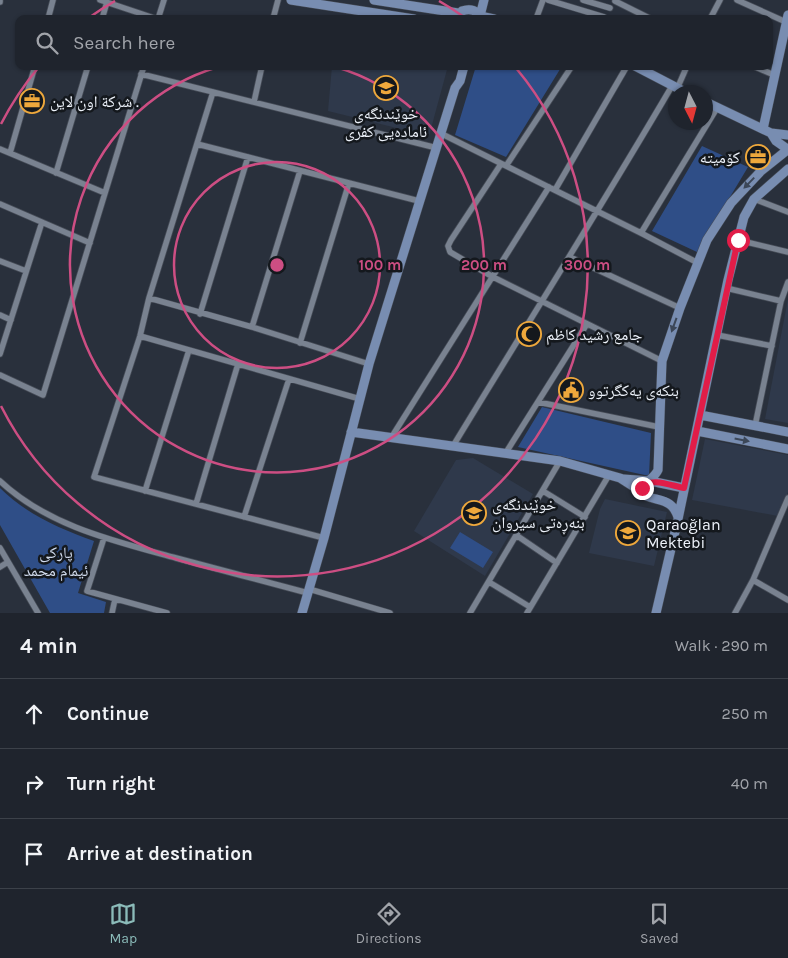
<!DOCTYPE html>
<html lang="en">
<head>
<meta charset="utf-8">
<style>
	body { margin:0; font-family:Karla,"Noto Naskh Arabic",sans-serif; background:#272c35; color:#f1f3f6 }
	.compass { position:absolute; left:668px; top:85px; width:45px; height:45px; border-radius:50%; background:#1f242d; box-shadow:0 1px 4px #0004; rotate:174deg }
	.stop { position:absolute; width:15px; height:15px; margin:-11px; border:4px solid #e11d48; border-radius:50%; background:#fff }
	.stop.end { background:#e11d48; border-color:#fff; box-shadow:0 1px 5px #0008 }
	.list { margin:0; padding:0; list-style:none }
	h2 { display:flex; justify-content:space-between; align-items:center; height:65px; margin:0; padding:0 20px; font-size:21px }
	h2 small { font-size:16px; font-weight:400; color:#a1a4aa }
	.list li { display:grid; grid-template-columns:32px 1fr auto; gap:15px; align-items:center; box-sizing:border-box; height:70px; padding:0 20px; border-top:1px solid #3c4149 }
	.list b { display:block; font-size:19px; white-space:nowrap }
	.list em { font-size:16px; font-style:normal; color:#a1a4aa }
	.icon { flex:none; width:28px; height:28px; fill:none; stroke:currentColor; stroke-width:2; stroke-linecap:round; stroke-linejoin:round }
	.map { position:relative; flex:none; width:788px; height:613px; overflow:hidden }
	.search { position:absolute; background:#1f242d; box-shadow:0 1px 4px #0004; left:15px; right:15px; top:15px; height:55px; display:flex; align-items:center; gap:12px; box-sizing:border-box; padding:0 18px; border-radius:10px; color:#a1a4aa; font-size:19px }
	.sheet { height:275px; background:#1f242d }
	nav { display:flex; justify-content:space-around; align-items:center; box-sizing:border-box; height:70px; border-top:1px solid #3c4149; background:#1f242d; font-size:14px; color:#a1a4aa }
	nav a { display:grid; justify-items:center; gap:2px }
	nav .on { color:#8bbbb9 }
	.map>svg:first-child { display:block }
	.built { fill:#2f394b }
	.green { fill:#2f4e87 }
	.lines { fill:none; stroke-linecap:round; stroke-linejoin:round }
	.street-casing { stroke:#464c57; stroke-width:7 }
	.secondary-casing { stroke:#464c57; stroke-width:10 }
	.street { stroke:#798290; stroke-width:5.5 }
	.secondary { stroke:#788db1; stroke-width:9 }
	.oneway { fill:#3c4758 }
	.route { stroke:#e11d48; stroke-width:6 }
	.ring { fill:none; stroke:#cd4e83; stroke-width:2.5 }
	.labels { text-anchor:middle; stroke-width:5; stroke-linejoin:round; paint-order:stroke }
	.poi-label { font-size:16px; fill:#edf2fa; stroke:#14181d; text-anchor:start }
	.park-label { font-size:16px; fill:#d1dbed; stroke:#14181d }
	.centre { fill:#cd4e83; stroke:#14181d; stroke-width:2.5 }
	.ring-label { font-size:15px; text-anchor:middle; font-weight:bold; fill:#cd4e83; stroke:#14181d; stroke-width:5; stroke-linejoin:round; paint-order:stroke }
</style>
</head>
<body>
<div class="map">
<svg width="788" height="613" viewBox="0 0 788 613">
	<rect width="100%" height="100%" fill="#29303c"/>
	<path class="built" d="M 332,66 L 448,66 L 429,136 L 328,111 Z
		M 788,299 L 788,423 L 765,419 Z
		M 705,439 L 788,455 L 788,492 L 778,516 L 692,500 Z
		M 473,458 L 533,494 L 485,576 L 414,531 L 456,460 Z
		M 605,499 L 667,512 L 654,566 L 589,553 L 600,509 Z"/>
	<path class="green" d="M 476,66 L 562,66 L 506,157 L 455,135 Z
		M 702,146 L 748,167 L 697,252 L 652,231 Z
		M 542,407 L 651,433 L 649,476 L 518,447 Z
		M 0,488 C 26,514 60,529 94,541 L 78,593 L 106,602 L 104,613 L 50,613 L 0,525 Z
		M 460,532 L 493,552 L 483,568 L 450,548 Z"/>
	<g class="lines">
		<defs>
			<path id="street" d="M 100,0 L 157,19
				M 548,0 L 604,17
				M 583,0 L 610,8
				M 737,0 L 786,22
				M 615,1 L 651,19
				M 0,2 L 0,0
				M 48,19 L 53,0
				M 102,19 L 107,2
				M 158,19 L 164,0
				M 273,19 L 278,0
				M 536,19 L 543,0
				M 710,19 L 720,0
				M 753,66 L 774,75
				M 141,74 L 437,148
				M 677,89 L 687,66
				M 213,92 L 149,298 L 140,336 L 94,477 L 324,538
				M 254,102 L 262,66
				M 442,134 L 641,233
				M 197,144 L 419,201
				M 0,149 L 105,193
				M 10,153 L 35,66
				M 501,164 L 451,240 L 448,246 L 450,252 L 493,277 L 662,361
				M 506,166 L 572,66
				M 56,173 L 88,66
				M 555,190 L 627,66
				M 754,199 L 788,212
				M 0,204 L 90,243
				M 738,240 L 788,252
				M 570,257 L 680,308
				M 0,261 L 26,271
				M 698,263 L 641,233 L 717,108
				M 726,288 L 781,301
				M 149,298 L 252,327 L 369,364
				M 200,314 L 248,157
				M 0,315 L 11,320
				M 252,327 L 300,171
				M 717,335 L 772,346
				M 140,336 L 360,399
				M 300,343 L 349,183
				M 0,354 L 42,222
				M 0,375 L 43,395 L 144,66
				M 538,402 L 659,427
				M 755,426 L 781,301 L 788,282
				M 391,438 L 549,187
				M 453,446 C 526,326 601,207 672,86
				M 505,454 L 587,324
				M 0,481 C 48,526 114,541 176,558 C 220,570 264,581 308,593
				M 145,491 L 189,350
				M 543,491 L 585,517
				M 196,504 L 238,364
				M 244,517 L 289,379
				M 516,535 L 557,563
				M 104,538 L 87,591 L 167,613
				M 0,548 L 38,613
				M 0,567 L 8,562
				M 753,580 L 788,600
				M 489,582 L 530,607
				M 309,589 L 390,613
				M 112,613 L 115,599
				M 470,613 L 560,461
				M 527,613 L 609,475
				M 735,613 L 753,580 L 788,498"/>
			<path id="secondary" d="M 291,0 L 414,19
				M 374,0 L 458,13
				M 484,0 L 480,16 L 494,19
				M 455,19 L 462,11 C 470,8 478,10 481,19
				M 635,66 L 685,92
				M 706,102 L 771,133 L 788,135
				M 763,129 L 788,15
				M 771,133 L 776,141 L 786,148
				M 700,415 L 788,432
				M 697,431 L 788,449
				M 351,432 L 560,461 L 620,478 L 642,492
				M 623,479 L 650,481 L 684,488
				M 678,517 C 672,498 659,502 644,495 C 639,483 653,481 658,470 L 662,361 L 680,308 L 707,240 L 731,203 L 761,171 L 786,151
				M 302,613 L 324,538 L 369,364 L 455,88 L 460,81 L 464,66
				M 656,613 L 678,519 L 728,280 L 744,217 L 754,199 L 788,169"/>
		</defs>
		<use href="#street" class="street-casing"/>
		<use href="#secondary" class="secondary-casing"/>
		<use href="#street" class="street"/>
		<use href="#secondary" class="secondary"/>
	</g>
	<defs><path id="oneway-solid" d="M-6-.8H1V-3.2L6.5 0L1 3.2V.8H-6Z" transform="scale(1.25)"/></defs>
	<g class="oneway">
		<use href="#oneway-solid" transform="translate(749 183) rotate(134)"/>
		<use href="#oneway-solid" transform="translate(674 325) rotate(110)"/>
		<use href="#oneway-solid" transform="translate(742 440) rotate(11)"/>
	</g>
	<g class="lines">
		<path class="route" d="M 642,488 C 650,476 672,486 684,488 L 738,240"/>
	</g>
	<g class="ring">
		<circle cx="277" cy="265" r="103"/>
		<path d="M336 67A207 207 0 1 1 218 67"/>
		<path d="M1 124A310 310 0 0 1 38 68M90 17A310 310 0 0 1 115 1M439 1A310 310 0 0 1 464 17M516 68A310 310 0 1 1 1 406"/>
	</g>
	<defs>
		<symbol id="school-ring" viewBox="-11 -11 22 22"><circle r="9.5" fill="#14181d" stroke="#eea83c" stroke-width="1.5"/><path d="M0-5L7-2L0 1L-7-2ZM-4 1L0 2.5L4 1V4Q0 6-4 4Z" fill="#eea83c"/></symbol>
		<symbol id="office-ring" viewBox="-11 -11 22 22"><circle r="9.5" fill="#14181d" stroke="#eea83c" stroke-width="1.5"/><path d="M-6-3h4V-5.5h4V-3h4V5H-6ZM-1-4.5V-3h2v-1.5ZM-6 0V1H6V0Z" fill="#eea83c"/></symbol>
		<symbol id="mosque-ring" viewBox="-11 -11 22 22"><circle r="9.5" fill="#14181d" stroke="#eea83c" stroke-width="1.5"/><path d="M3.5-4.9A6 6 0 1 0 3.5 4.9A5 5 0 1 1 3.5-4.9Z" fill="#eea83c"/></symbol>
		<symbol id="civic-ring" viewBox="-11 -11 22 22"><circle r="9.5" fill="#14181d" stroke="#eea83c" stroke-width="1.5"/><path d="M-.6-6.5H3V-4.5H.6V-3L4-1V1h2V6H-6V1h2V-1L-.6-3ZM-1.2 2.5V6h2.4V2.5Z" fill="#eea83c"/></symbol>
	</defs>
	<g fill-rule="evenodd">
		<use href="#school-ring" x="372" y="74" width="28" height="28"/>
		<use href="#office-ring" x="18" y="87" width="28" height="28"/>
		<use href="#office-ring" x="744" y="143" width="28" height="28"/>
		<use href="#mosque-ring" x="515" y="320" width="28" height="28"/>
		<use href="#civic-ring" x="557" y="376" width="28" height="28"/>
		<use href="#school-ring" x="460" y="499" width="28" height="28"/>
		<use href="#school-ring" x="614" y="519" width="28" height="28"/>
	</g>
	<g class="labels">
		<g class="poi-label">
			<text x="50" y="107">شركة اون لاين .</text>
			<text x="386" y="119" text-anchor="middle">خوێندنگەی<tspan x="386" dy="18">ئامادەیی کفری</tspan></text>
			<text x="740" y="163" text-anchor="end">کۆمیتە</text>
			<text x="546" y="340">جامع رشيد كاظم</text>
			<text x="588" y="396">بنکەی یەکگرتوو</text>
			<text x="492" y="510">خوێندنگەی<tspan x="492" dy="18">بنەڕەتی سیروان</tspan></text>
			<text x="646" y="530">Qaraoğlan<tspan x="646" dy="18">Mektebi</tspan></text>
		</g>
		<g class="park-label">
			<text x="56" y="558">پارکی<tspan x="56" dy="18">ئیمام محمد</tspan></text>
		</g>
	</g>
	<circle cx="277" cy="265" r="8" class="centre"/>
	<g class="ring-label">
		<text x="380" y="270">100 m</text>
		<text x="484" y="270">200 m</text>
		<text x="587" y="270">300 m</text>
	</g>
</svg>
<svg class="compass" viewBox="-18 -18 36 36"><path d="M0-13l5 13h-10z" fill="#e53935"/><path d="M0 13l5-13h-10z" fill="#a1a4aa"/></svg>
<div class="stop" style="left:738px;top:240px"></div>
<div class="stop end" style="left:642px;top:488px"></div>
<div class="search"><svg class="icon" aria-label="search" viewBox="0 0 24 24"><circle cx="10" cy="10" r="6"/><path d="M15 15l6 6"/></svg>Search here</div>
</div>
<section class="sheet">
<h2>4 min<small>Walk · 290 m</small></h2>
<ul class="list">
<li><svg class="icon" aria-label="ahead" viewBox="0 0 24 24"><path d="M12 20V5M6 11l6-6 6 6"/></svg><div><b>Continue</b></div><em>250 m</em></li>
<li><svg class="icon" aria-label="right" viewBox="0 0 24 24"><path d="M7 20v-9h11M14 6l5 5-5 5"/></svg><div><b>Turn right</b></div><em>40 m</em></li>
<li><svg class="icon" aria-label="arrive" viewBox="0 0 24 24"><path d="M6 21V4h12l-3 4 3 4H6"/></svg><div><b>Arrive at destination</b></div></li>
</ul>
</section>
<nav>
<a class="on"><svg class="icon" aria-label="map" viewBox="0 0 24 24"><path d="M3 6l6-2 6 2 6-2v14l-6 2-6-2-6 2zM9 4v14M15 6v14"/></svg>Map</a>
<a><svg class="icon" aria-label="directions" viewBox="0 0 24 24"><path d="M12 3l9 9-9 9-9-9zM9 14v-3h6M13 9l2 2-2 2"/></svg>Directions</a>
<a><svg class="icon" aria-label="saved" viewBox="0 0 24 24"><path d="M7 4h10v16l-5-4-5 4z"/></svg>Saved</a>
</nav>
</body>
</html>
